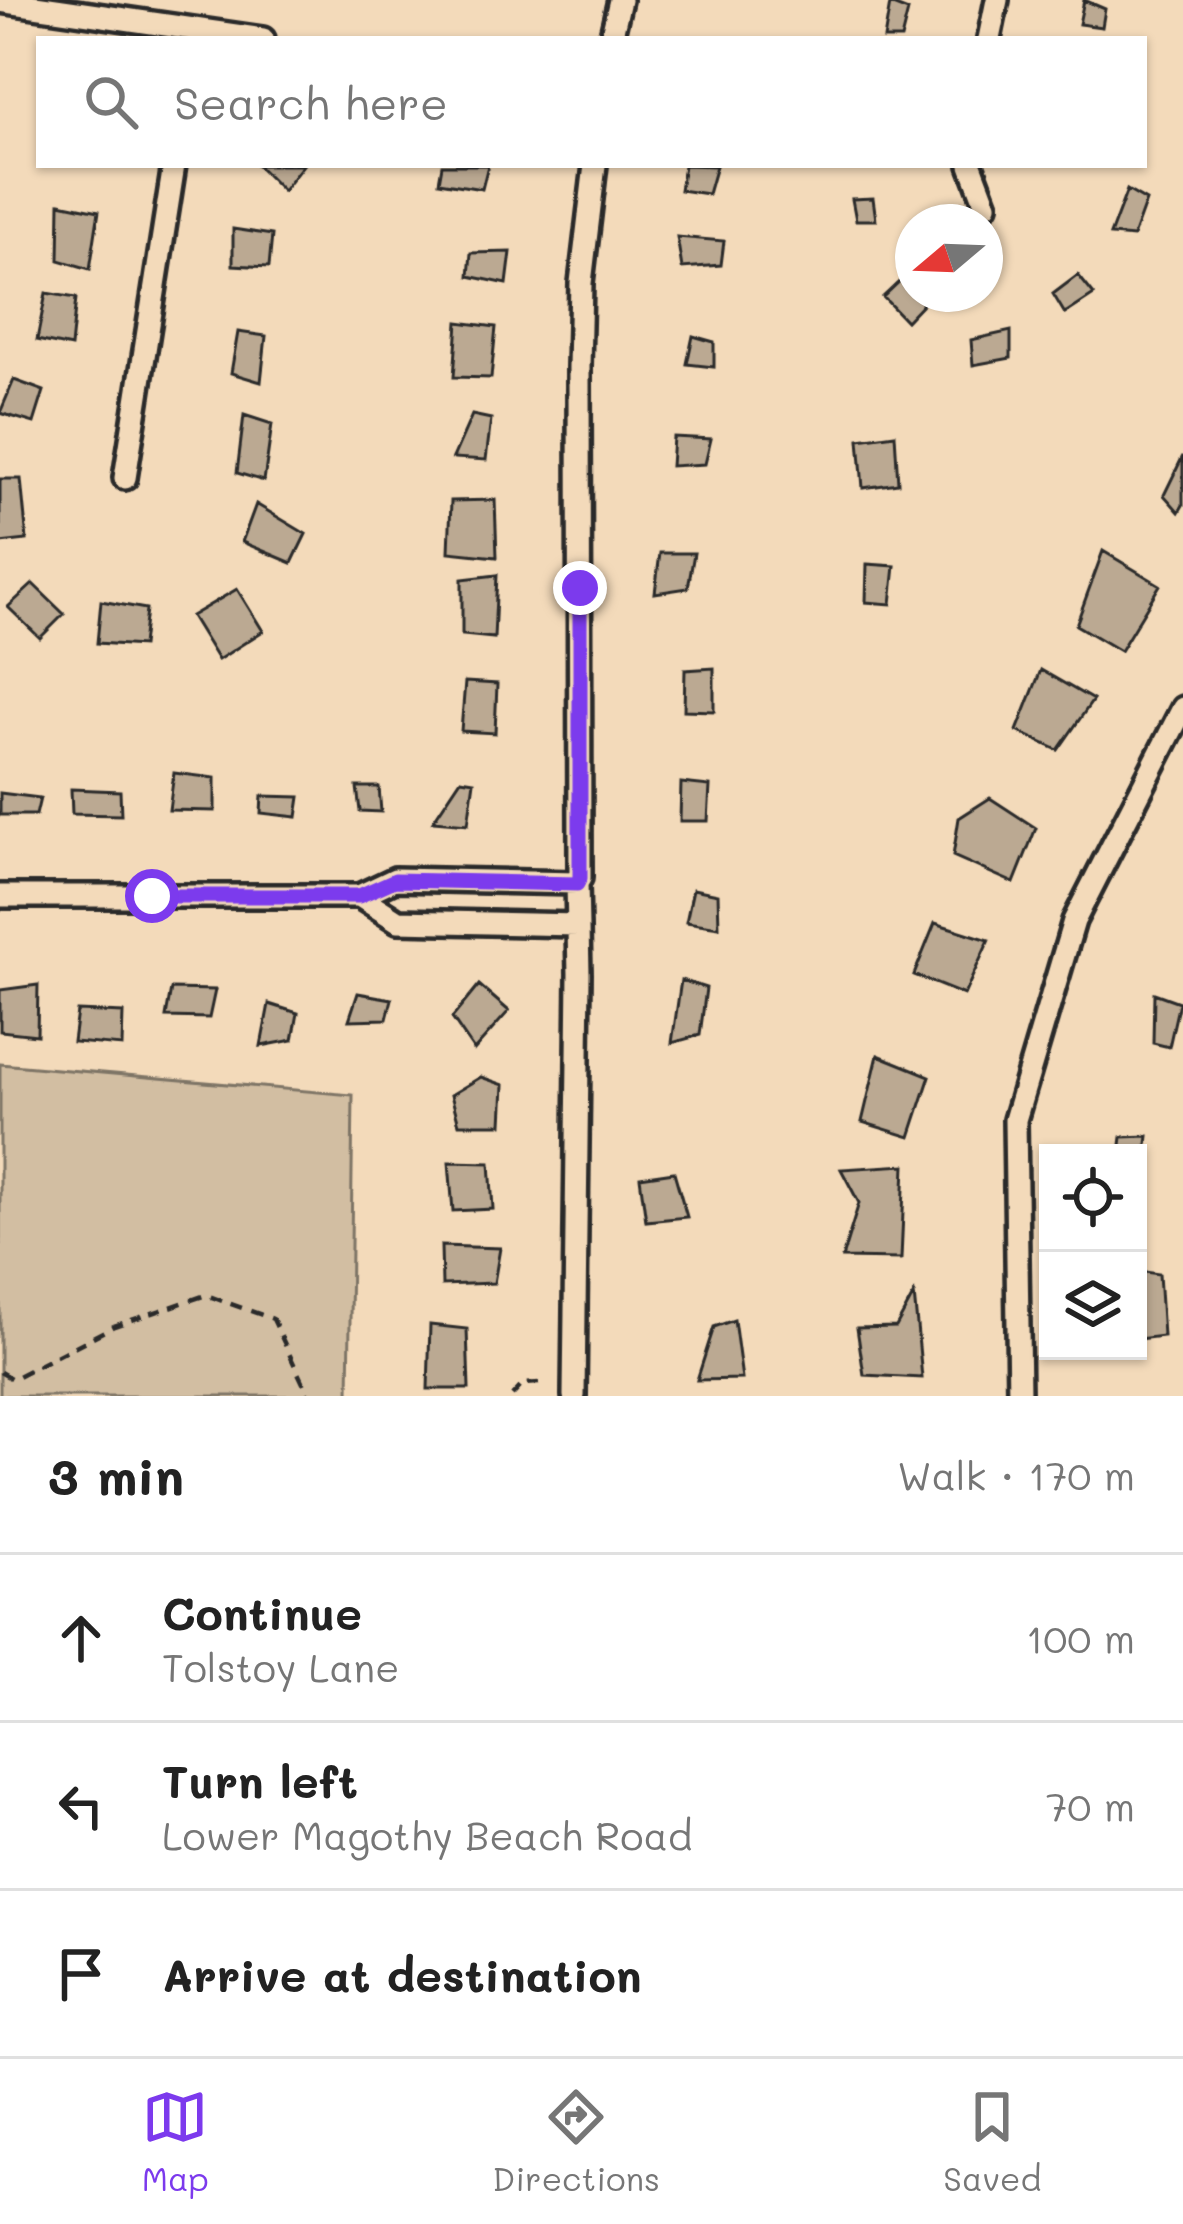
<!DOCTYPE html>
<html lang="en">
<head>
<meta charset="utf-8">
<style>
	body { margin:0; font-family:Mali,sans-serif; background:#f6f6f6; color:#222 }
	.controls { position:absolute; right:36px; bottom:36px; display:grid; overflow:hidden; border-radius:0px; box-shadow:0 3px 9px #0004 }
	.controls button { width:108px; height:108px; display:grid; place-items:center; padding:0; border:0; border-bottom:3px solid #e0e0e0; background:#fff; color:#222; font:60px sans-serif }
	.compass { position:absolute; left:895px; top:204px; width:108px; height:108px; border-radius:50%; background:#fff; box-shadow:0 3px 9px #0004; rotate:251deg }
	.stop { position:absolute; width:36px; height:36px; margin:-27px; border:9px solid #7c3aed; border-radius:50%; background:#fff }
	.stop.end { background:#7c3aed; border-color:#fff; box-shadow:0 3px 12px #0008 }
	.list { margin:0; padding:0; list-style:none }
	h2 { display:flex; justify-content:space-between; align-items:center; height:156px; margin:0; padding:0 48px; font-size:51px }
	h2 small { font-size:39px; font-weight:400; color:#767676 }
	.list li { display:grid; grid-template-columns:78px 1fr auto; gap:36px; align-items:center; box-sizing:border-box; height:168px; padding:0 48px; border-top:3px solid #e0e0e0 }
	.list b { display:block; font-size:45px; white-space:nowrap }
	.list p { margin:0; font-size:39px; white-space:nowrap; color:#767676 }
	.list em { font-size:39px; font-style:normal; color:#767676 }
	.icon { flex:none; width:66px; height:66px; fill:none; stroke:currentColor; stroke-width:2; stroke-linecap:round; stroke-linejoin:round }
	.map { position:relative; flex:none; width:1183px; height:1396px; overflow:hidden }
	.search { position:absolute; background:#fff; box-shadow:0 3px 9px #0004; left:36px; right:36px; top:36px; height:132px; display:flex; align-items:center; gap:30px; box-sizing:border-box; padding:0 42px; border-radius:0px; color:#767676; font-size:45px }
	.sheet { height:660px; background:#fff }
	nav { display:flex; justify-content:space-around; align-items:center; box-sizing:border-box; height:168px; border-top:3px solid #e0e0e0; background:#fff; font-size:33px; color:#767676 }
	nav a { display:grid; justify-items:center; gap:6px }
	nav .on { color:#7c3aed }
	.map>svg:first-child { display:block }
	.green { fill:#d2bea2; stroke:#7e7466; stroke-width:3 }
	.building { fill:#bba992; stroke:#2b2b2b; stroke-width:3 }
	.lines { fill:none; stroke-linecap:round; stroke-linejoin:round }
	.minor-casing { stroke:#2b2b2b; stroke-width:30 }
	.path { stroke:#2b2b2b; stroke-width:4.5; stroke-dasharray:12 9; stroke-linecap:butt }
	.minor { stroke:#f3daba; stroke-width:21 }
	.route { stroke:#7c3aed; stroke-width:15 }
</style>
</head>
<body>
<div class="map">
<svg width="1183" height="1396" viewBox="0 0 1183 1396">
	<rect width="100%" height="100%" fill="#f3daba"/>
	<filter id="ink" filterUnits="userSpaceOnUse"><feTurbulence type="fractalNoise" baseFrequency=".00833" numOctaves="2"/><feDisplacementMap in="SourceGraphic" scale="24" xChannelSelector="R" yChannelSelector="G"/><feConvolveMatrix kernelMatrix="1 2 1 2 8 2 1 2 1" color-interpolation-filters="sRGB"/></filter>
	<g filter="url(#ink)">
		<path class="green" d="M 0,1064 L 353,1095 L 349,1396 L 0,1396 Z"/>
		<path class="building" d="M 1084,0 L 1105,9 L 1102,27 L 1079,24 Z
			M 890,4 L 908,11 L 901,39 L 884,39 Z
			M 257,165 L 303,165 L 283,191 Z
			M 442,165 L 488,165 L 482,189 L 439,182 Z
			M 684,165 L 716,166 L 708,194 L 680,190 Z
			M 1127,190 L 1146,201 L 1133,237 L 1110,235 Z
			M 873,198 L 876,220 L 856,220 L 852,199 Z
			M 60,203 L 99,211 L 90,269 L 59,260 Z
			M 233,229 L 272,235 L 269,267 L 233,265 Z
			M 677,237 L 724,241 L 721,265 L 682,268 Z
			M 511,252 L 507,284 L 469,276 L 471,253 Z
			M 1078,275 L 1094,295 L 1065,314 L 1053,294 Z
			M 901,280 L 924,302 L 906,321 L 883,297 Z
			M 46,293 L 76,298 L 71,347 L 37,340 Z
			M 458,322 L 496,327 L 491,378 L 454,377 Z
			M 1011,331 L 1011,358 L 973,365 L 971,340 Z
			M 238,332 L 266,336 L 261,382 L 231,373 Z
			M 693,336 L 714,342 L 714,367 L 687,364 Z
			M 14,380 L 44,391 L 34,423 L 0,413 Z
			M 244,415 L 272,424 L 264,481 L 237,473 Z
			M 472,415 L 491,419 L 486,460 L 453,458 Z
			M 895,434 L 898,483 L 863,488 L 859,439 Z
			M 673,437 L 711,439 L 705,464 L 671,466 Z
			M 1183,456 L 1183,505 L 1179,512 L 1164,495 Z
			M 0,479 L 21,479 L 27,540 L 0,543 Z
			M 495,500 L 497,557 L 449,552 L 451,501 Z
			M 256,504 L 306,534 L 292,563 L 242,542 Z
			M 1103,551 L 1160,585 L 1120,651 L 1076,625 Z
			M 660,553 L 694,553 L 688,588 L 655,593 Z
			M 867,564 L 895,566 L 891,604 L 866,602 Z
			M 497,575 L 494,638 L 462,635 L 462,579 Z
			M 33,584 L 64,614 L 40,638 L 8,607 Z
			M 237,589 L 263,631 L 218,660 L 191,616 Z
			M 101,601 L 146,609 L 142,646 L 97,643 Z
			M 714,668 L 714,711 L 684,710 L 685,670 Z
			M 1041,670 L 1093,700 L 1058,750 L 1017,731 Z
			M 465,682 L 497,684 L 495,733 L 461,731 Z
			M 174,773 L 215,778 L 215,811 L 169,810 Z
			M 461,779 L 474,781 L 468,824 L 433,821 Z
			M 681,783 L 710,786 L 708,821 L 680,821 Z
			M 357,787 L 379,787 L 381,812 L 360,811 Z
			M 71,789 L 120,791 L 121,815 L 72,814 Z
			M 0,793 L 40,798 L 36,815 L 0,815 Z
			M 262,796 L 300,797 L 297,817 L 261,813 Z
			M 990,798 L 1036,828 L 1014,883 L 953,856 L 959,818 Z
			M 693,889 L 718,894 L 719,927 L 686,922 Z
			M 935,923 L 989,940 L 964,995 L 914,975 Z
			M 681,980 L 706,988 L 700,1035 L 672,1043 Z
			M 38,985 L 37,1035 L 0,1031 L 0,990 Z
			M 479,985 L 509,1011 L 474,1050 L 452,1018 Z
			M 171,989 L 215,990 L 209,1018 L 166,1017 Z
			M 358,993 L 392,999 L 387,1019 L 349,1020 Z
			M 1154,993 L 1179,1002 L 1169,1047 L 1153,1043 Z
			M 269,1004 L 298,1013 L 293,1040 L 261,1046 Z
			M 77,1011 L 123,1013 L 122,1046 L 73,1042 Z
			M 878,1055 L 930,1076 L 910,1137 L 862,1122 Z
			M 481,1077 L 504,1085 L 502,1124 L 459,1124 L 451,1095 Z
			M 1148,1136 L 1141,1192 L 1138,1192 L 1138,1153 L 1120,1153 L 1122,1137 Z
			M 449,1162 L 490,1163 L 493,1209 L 453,1211 Z
			M 905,1165 L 901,1259 L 842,1258 L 859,1203 L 841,1169 Z
			M 674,1172 L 687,1217 L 646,1221 L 640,1177 Z
			M 441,1246 L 500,1248 L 494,1283 L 442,1285 Z
			M 1138,1271 L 1159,1274 L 1163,1336 L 1138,1339 Z
			M 914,1294 L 922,1378 L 864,1375 L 857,1328 L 896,1327 Z
			M 734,1320 L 742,1379 L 697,1380 L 714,1327 Z
			M 430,1325 L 467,1329 L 469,1389 L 428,1389 Z"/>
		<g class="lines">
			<defs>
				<path id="minor" d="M 0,1 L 263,39
					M 611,39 L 620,0
					M 989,39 L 997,0
					M 971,165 L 986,205
					M 125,478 L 174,165
					M 0,896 L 359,896 L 395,879 L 577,883
					M 359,896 L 398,921 L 578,925
					M 574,1396 L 579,974 L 577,883 L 580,878 L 579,367 L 581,283 L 595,165
					M 1019,1396 L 1015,1120 L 1074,921 L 1183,708"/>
			</defs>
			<use href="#minor" class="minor-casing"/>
			<path class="path" d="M 0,1372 L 12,1379 L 114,1326 L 206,1295 L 273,1319 L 309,1396
				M 512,1396 L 523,1384 L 539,1383"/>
			<use href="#minor" class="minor"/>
		</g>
	</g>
	<g class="lines" filter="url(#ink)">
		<path class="route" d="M 152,896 L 359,896 L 395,880 L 577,884 L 580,878 L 580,588"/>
	</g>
</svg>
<div class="controls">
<button><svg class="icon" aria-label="locate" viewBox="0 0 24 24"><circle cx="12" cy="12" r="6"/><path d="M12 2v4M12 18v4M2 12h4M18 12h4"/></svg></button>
<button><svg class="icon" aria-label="layers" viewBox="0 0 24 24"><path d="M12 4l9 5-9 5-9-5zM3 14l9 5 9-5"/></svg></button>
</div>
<svg class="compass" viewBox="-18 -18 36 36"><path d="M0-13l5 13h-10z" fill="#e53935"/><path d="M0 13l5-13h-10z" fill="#767676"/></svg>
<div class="stop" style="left:152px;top:896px"></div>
<div class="stop end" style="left:580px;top:588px"></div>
<div class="search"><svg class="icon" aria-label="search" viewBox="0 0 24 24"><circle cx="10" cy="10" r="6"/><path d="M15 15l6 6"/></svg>Search here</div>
</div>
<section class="sheet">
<h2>3 min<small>Walk · 170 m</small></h2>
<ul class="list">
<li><svg class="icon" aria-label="ahead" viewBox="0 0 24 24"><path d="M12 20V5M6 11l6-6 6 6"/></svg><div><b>Continue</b><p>Tolstoy Lane</p></div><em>100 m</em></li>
<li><svg class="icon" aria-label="left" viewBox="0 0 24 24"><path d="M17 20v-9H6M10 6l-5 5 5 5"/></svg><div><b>Turn left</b><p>Lower Magothy Beach Road</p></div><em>70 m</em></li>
<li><svg class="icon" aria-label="arrive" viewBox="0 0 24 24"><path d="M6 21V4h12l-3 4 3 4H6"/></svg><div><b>Arrive at destination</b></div></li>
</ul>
</section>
<nav>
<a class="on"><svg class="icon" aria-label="map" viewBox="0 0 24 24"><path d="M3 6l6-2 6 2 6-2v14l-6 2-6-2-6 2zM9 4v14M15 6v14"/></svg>Map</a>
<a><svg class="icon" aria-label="directions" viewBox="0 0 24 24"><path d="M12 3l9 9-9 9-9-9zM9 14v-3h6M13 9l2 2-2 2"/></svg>Directions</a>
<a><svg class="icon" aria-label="saved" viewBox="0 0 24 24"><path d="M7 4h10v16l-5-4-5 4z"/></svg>Saved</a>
</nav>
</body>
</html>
